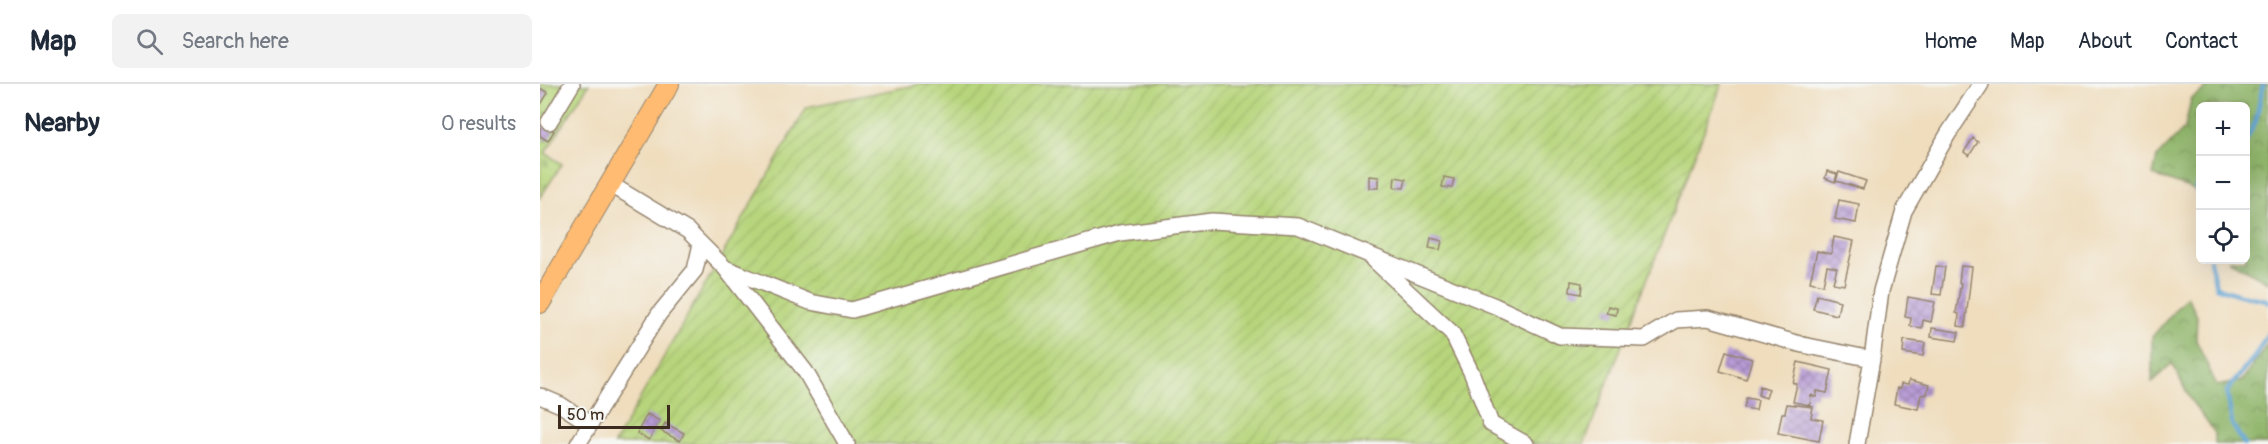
<!DOCTYPE html>
<html lang="en">
<head>
<meta charset="utf-8">
<style>
	body { margin:0; font-family:Pangolin,sans-serif; background:#f2f2f3; color:#1f2937 }
	.controls { position:absolute; right:18px; top:18px; display:grid; overflow:hidden; border-radius:9px; box-shadow:0 6px 24px #0002 }
	.controls button { width:54px; height:54px; display:grid; place-items:center; padding:0; border:0; border-bottom:2px solid #e0e1e3; background:#fff; color:#1f2937; font:30px sans-serif }
	.scale { position:absolute; left:18px; bottom:15px; width:112px; box-sizing:border-box; padding-left:6px; border:3px solid #3b2a1e; border-top:0; font-size:16px; line-height:21px; white-space:nowrap; color:#3b2a1e; -webkit-text-stroke:4px #f6f6f2; paint-order:stroke }
	.list { margin:0; padding:0; list-style:none }
	h2 { display:flex; justify-content:space-between; align-items:center; height:78px; margin:0; padding:0 24px; font-size:26px }
	h2 small { font-size:20px; font-weight:400; color:#747a83 }
	.icon { flex:none; width:33px; height:33px; fill:none; stroke:currentColor; stroke-width:2; stroke-linecap:round; stroke-linejoin:round }
	.map { position:relative; flex:none; width:1728px; height:360px; overflow:hidden }
	header { display:flex; align-items:center; gap:36px; box-sizing:border-box; height:84px; padding:0 30px; background:#fff; border-bottom:2px solid #e0e1e3 }
	header strong { font-size:28px }
	nav { display:flex; gap:33px; margin-inline-start:auto; font-size:21px }
	.search { width:420px; height:54px; background:#f2f2f3; display:flex; align-items:center; gap:15px; box-sizing:border-box; padding:0 21px; border-radius:9px; color:#747a83; font-size:22px }
	main { display:flex }
	aside { flex:1; background:#fff }
	.map>svg:first-child { display:block }
	.forest { fill:url(#forest-crowns); stroke:#667045; stroke-width:1.5 }
	.cemetery { fill:url(#cemetery-stones); stroke:#79804d; stroke-width:1.5 }
	.garden { fill:url(#garden-furrows); stroke:#79804d; stroke-width:1.5 }
	.lines { fill:none; stroke-linecap:round; stroke-linejoin:round }
	.stream { stroke:#5da2d2; stroke-width:4.5 }
	.building { fill:url(#building-cross-hatch) }
	.minor-casing { stroke:#95846e; stroke-width:18 }
	.major-casing { stroke:#95846e; stroke-width:22 }
	.minor { stroke:#fff; stroke-width:15 }
	.major { stroke:#febb71; stroke-width:20 }
</style>
</head>
<body>
<header>
<strong>Map</strong>
<div class="search"><svg class="icon" aria-label="search" viewBox="0 0 24 24"><circle cx="10" cy="10" r="6"/><path d="M15 15l6 6"/></svg>Search here</div>
<nav><a>Home</a><a>Map</a><a>About</a><a>Contact</a></nav>
</header>
<main>
<aside>
<h2>Nearby<small>0 results</small></h2>
<ul class="list">
</ul>
</aside>
<div class="map">
<svg width="1728" height="360" viewBox="0 0 1728 360">
	<defs>
		<pattern id="forest-crowns" width="20" height="18" patternUnits="userSpaceOnUse" patternTransform="scale(1.5)"><rect width="20" height="18" fill="#91b66c"/><path d="M2 6a3 3 0 1 1 6 0M12 15a3 3 0 1 1 6 0" fill="none" stroke="#789458"/></pattern>
		<pattern id="cemetery-stones" width="16" height="16" patternUnits="userSpaceOnUse" patternTransform="scale(1.5)"><rect width="16" height="16" fill="#b7d57c"/><path d="M2 7V4a2 2 0 0 1 4 0v3zM10 15v-3a2 2 0 0 1 4 0v3z" fill="#9eb76b"/></pattern>
		<pattern id="garden-furrows" width="10" height="10" patternUnits="userSpaceOnUse" patternTransform="scale(1.5)"><rect width="10" height="10" fill="#b7d57c"/><path d="M-1 1l2-2M0 10L10 0M9 11l2-2" fill="none" stroke="#9eb76b"/></pattern>
		<pattern id="building-cross-hatch" width="8" height="8" patternUnits="userSpaceOnUse" patternTransform="scale(1.5)"><rect width="8" height="8" fill="#b79bd5"/><path d="M0 0l8 8M0 8l8-8" fill="none" stroke="#967fac"/></pattern>
	</defs>
	<rect width="100%" height="100%" fill="#f6f6f2"/>
	<filter id="ink" filterUnits="userSpaceOnUse"><feTurbulence type="fractalNoise" baseFrequency=".0167" numOctaves="2"/><feDisplacementMap in="SourceGraphic" scale="12" xChannelSelector="R" yChannelSelector="G"/><feConvolveMatrix kernelMatrix="1 2 1 2 8 2 1 2 1" color-interpolation-filters="sRGB"/></filter>
	<filter id="wash" filterUnits="userSpaceOnUse"><feTurbulence type="fractalNoise" baseFrequency=".008" numOctaves="4" result="noise"/><feDisplacementMap in="SourceGraphic" scale="24" xChannelSelector="R" yChannelSelector="G"/><feGaussianBlur stdDeviation="1.35" result="paint"/><feColorMatrix in="noise" values="0 0 0 0 0 0 0 0 0 0 0 0 0 0 0 0 0 1.4 0 .05"/><feComposite in="paint" operator="in"/></filter>
	<g filter="url(#wash)">
		<rect width="100%" height="100%" fill="#efddbd"/>
		<path class="forest" d="M 1673,0 L 1728,0 L 1728,198 L 1688,176 L 1706,176 L 1706,22 L 1660,22 L 1660,108 L 1613,91 L 1617,73 L 1645,44 L 1651,15 Z
			M 1647,212 L 1657,232 L 1656,256 L 1677,302 L 1702,297 L 1728,259 L 1728,360 L 1675,360 L 1675,349 L 1650,315 L 1632,279 L 1612,298 L 1612,253 Z"/>
		<path class="cemetery" d="M 0,0 L 49,0 L 5,69 L 22,80 L 0,114 Z"/>
		<path class="garden" d="M 380,0 L 1182,0 L 1044,360 L 74,360 L 267,23 Z"/>
		<g class="lines">
			<path class="stream" d="M 1706,56 L 1716,37 L 1723,0
				M 1660,98 L 1656,104 L 1660,116
				M 1670,176 L 1676,203 L 1700,211 L 1727,216 L 1728,219
				M 1704,360 L 1692,340 L 1687,307 L 1715,272 L 1728,249"/>
		</g>
		<g id="blocks">
			<path class="building" d="M 0,4 L 8,9 L 0,22 Z
				M 0,38 L 14,47 L 8,57 L 0,52 Z
				M 1433,54 L 1438,58 L 1429,72 L 1424,68 Z
				M 1287,87 L 1297,90 L 1295,98 L 1285,94 Z
				M 1299,88 L 1326,97 L 1323,105 L 1296,97 Z
				M 829,92 L 839,93 L 839,104 L 829,104 Z
				M 855,93 L 866,95 L 864,104 L 854,103 Z
				M 904,93 L 914,95 L 912,104 L 902,103 Z
				M 1299,116 L 1319,120 L 1316,139 L 1295,135 Z
				M 1294,153 L 1314,157 L 1304,201 L 1293,199 L 1297,184 L 1287,182 L 1283,201 L 1270,198 L 1277,167 L 1291,170 Z
				M 891,154 L 902,157 L 900,166 L 889,164 Z
				M 1396,182 L 1405,183 L 1401,211 L 1392,210 Z
				M 1421,182 L 1432,183 L 1425,243 L 1418,242 L 1419,230 L 1416,229 L 1421,199 L 1419,199 Z
				M 1031,197 L 1042,199 L 1041,210 L 1030,208 Z
				M 1277,211 L 1300,217 L 1297,231 L 1273,225 Z
				M 1368,213 L 1395,218 L 1391,238 L 1383,236 L 1382,244 L 1370,242 L 1371,234 L 1365,233 Z
				M 1068,222 L 1077,224 L 1076,231 L 1066,229 Z
				M 1392,244 L 1419,248 L 1417,257 L 1391,253 Z
				M 1364,256 L 1385,259 L 1383,272 L 1363,269 Z
				M 1186,267 L 1212,275 L 1206,295 L 1180,287 Z
				M 1258,278 L 1292,286 L 1287,309 L 1277,307 L 1276,313 L 1271,311 L 1270,321 L 1253,318 L 1257,300 L 1253,299 Z
				M 1369,296 L 1389,301 L 1387,310 L 1381,311 L 1378,325 L 1354,320 L 1357,304 L 1360,305 L 1361,300 L 1368,301 Z
				M 1220,302 L 1229,305 L 1226,314 L 1218,311 Z
				M 1206,314 L 1218,316 L 1216,326 L 1204,324 Z
				M 1247,320 L 1273,323 L 1271,334 L 1283,336 L 1279,357 L 1238,349 L 1242,329 L 1245,329 Z
				M 107,330 L 120,337 L 109,356 L 97,349 Z
				M 125,339 L 144,349 L 140,357 L 121,347 Z"/>
		</g>
	</g>
	<g filter="url(#ink)">
		<use href="#blocks" fill-opacity="0" stroke="#95846e" stroke-width="1.5"/>
		<g class="lines">
			<defs>
				<path id="minor" d="M 9,38 L 32,0
					M 70,100 L 148,147 L 185,184 L 265,287 L 307,360
					M 834,176 L 912,249 L 932,290 L 951,340 L 986,360
					M 185,184 L 270,218 L 312,226 L 580,149 L 672,137 L 758,142 L 955,222 L 1020,252 L 1104,255 L 1136,236 L 1168,234 L 1263,261 L 1332,275
					M 0,312 L 21,321 L 50,340
					M 38,360 L 119,230 L 155,186 L 161,160
					M 1317,360 L 1332,275 L 1341,207 L 1364,127 L 1408,50 L 1441,0"/>
				<path id="major" d="M 0,219 L 129,0"/>
			</defs>
			<use href="#minor" class="minor-casing"/>
			<use href="#major" class="major-casing"/>
			<use href="#minor" class="minor"/>
			<use href="#major" class="major"/>
		</g>
	</g>
</svg>
<div class="controls">
<button>+</button>
<button>−</button>
<button><svg class="icon" aria-label="locate" viewBox="0 0 24 24"><circle cx="12" cy="12" r="6"/><path d="M12 2v4M12 18v4M2 12h4M18 12h4"/></svg></button>
</div>
<div class="scale">50 m</div>
</div>
</main>
</body>
</html>
